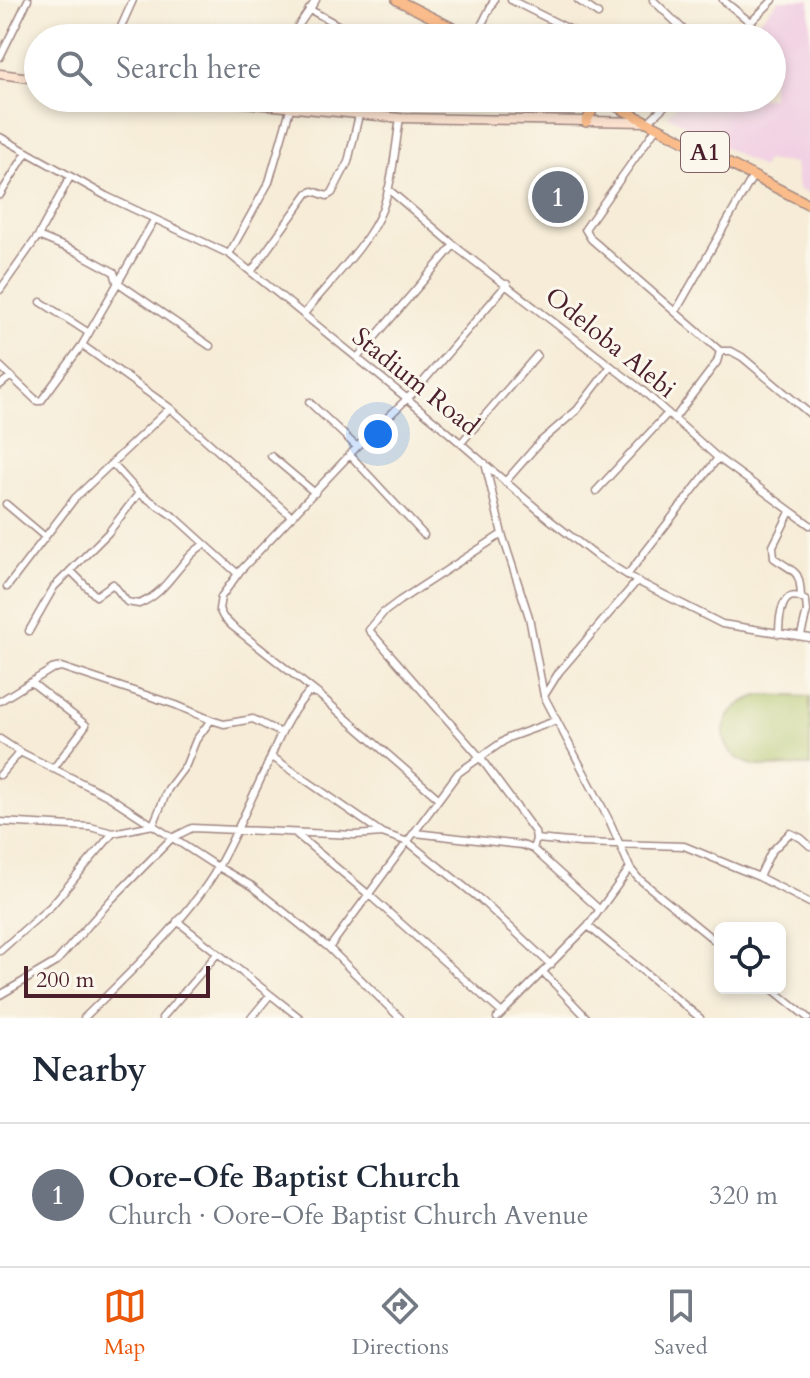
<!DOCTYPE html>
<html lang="en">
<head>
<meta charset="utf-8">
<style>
	body { margin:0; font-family:Cardo,serif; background:#f6f6f7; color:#1f2937 }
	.controls { position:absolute; right:24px; bottom:24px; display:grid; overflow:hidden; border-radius:12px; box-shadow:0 4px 12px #0003 }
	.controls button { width:72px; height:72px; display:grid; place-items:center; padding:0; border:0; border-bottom:2px solid #e0e1e3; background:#fff; color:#1f2937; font:40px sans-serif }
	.scale { position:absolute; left:24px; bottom:20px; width:186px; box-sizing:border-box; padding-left:8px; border:4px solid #4a1f2b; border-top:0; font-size:22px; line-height:28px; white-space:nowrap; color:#4a1f2b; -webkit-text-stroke:6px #fbf7ec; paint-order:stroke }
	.you { position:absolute; left:378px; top:434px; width:28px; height:28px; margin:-20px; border:6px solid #fff; border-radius:50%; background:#1a73e8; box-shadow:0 0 0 12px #1a73e833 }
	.badge { display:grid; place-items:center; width:52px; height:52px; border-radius:50%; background:#ea580c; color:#fff; font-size:26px; font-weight:700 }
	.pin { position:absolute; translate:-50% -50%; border:4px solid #fff; box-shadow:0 2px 8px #0006 }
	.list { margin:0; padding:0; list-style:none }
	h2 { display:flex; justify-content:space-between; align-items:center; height:104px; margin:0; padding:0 32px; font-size:34px }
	h2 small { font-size:26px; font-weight:400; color:#747a83 }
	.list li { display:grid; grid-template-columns:52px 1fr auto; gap:24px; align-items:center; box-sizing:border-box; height:144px; padding:0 32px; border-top:2px solid #e0e1e3 }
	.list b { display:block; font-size:30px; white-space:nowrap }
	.list p { margin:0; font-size:26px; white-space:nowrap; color:#747a83 }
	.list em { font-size:26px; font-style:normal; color:#747a83 }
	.icon { flex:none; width:44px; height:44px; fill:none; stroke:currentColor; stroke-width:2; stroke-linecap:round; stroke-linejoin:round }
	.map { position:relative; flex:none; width:810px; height:1018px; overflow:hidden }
	.search { position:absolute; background:#fff; box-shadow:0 4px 12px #0003; left:24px; right:24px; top:24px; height:88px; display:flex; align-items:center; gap:20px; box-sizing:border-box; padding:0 28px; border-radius:44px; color:#747a83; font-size:30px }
	.sheet { height:248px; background:#fff }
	nav { display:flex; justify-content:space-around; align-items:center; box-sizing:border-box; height:112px; border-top:2px solid #e0e1e3; background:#fff; font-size:22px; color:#747a83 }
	nav a { display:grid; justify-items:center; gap:4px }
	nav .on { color:#ea580c }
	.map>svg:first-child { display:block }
	.built { fill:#f1d0e3 }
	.green { fill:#adc266; stroke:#7c7048; stroke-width:2 }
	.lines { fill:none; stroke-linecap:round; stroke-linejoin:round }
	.minor-casing { stroke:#a08681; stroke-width:9 }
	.secondary-casing { stroke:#a08681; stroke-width:11 }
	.trunk-casing { stroke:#a08681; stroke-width:12 }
	.minor { stroke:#fff; stroke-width:6 }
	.secondary { stroke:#fde4d1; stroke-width:8 }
	.trunk { stroke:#fabc8b; stroke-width:9 }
	.labels { text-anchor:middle; stroke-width:6; stroke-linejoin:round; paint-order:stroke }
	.shield { fill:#fbf7ec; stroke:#7f6065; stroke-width:2 }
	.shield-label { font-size:24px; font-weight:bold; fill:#4a1f2b }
	.street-label { font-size:26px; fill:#4a1f2b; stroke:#fbf7ec }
</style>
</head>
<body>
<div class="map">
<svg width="810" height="1018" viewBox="0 0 810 1018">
	<rect width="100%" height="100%" fill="#fbf7ec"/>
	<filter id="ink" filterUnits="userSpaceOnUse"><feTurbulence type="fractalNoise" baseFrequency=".0125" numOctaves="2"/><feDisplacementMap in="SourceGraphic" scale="16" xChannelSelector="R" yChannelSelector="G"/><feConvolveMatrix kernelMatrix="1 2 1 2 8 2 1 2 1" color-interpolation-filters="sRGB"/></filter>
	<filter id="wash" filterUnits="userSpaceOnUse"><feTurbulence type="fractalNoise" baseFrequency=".006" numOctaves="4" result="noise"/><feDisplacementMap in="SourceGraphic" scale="32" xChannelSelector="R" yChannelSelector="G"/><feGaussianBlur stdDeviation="1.8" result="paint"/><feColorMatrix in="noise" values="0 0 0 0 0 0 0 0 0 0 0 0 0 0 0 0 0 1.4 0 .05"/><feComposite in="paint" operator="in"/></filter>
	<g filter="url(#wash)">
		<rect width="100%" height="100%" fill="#f6ecd7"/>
		<path class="built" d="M 779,0 L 810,0 L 810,195 L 798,189 L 795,163 L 766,161 L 762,168 L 667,115 L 684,98 L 772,98 L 772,38 L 742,38 Z"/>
		<path class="green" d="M 765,695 L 810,697 L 810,766 C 791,765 765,770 747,763 C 707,747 723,700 765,695 Z"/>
	</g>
	<g filter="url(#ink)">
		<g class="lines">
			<defs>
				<path id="minor" d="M 511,0 L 587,38
					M 578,0 L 598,14
					M 653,0 L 692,38
					M 723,0 L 750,22
					M 309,9 L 361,38
					M 116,38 L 133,0
					M 290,38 L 316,0
					M 475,38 L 494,0
					M 735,38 L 773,0
					M 0,57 L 28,0
					M 648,122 L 673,98
					M 657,127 L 585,229 L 591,239 L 720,351
					M 0,137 L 106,196 L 229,254 L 436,422 L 550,520 L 595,555 L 637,581 L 722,624 L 810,638
					M 388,189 L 461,251 L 642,390 L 718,458 L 810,525
					M 0,195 L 27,152
					M 38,236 L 77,252 L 114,272 L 117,282 L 210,346
					M 229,254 L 269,182 L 290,109
					M 251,272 L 308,193 L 313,191 L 327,196 L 332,193 L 348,162 L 359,115
					M 0,290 L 38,236 L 70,177
					M 41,302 L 89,333
					M 676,311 L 753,176
					M 304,314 C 327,284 369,244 382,210 C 393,181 395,149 400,118
					M 82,345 L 170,408 L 292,517
					M 720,351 L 731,351 L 742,357 L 810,414
					M 357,358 L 454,245
					M 0,366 L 37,401 L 41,401 L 82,345 L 154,220
					M 0,385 L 11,376
					M 309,402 L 357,447
					M 674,419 L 717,362 L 720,351
					M 461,443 L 537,355
					M 350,455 L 424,535
					M 271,456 L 315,493
					M 112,463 L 139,493 L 176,518 L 238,574
					M 485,463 L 502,534 L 529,617 L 544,696 L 610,822 L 630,868 L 638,878 L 720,945
					M 505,482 L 540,442 L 577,410 L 611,366
					M 596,491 L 668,413
					M 6,504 L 44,536
					M 790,512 L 773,546 L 774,558 C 795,573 800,569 801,597
					M 502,534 L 399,601 L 383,613 L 369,630 L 479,756 L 535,832 L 536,839 L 533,849
					M 71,571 L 96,596 L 113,584 L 127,602 L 139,604 C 169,592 177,562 203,545
					M 628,574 L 718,458
					M 7,587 L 75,498 L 170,408
					M 29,631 L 54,587 L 108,533 L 139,493
					M 779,634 C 779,618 781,584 806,601 L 807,611 L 801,635
					M 31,682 L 86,725 L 53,769
					M 544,696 L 559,672 L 637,581
					M 0,701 L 52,669 L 61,667 L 176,705 L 211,720 L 224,724 L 253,719 L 281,733
					M 0,739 L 20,752 L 108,796 L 211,863 L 252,886 L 329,948 L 400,1018
					M 271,756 L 382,833 L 408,842 L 481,900 L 551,965
					M 0,775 L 20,752
					M 438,798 L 317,693 L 232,626 L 223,617 L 219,609 L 221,597 L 240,571 L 357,447 L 416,390 L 507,284
					M 0,822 L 90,827 L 113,833 L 153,825 L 168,789 L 186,765 L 196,740 L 211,720
					M 295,833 L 368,894 L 502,1013
					M 415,833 L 522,845 L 533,849 L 600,910
					M 536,839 L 580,843 L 684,846 L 759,877 L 810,903
					M 759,877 L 771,852 L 790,833 L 801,838 L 810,846
					M 177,921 L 300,1018
					M 588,926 L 700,1018
					M 329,948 L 458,773 L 508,738 L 555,721
					M 0,951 L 51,906 L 113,833
					M 543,972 L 587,1018
					M 771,988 L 808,1018
					M 0,995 L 56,962 L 111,900 L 172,838 L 192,828 L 355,835 L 382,833
					M 84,1018 C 126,976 190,917 218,867 C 236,835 250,801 266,768 C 277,741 288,715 308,693 L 317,693
					M 162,1018 L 217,954
					M 251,1018 L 270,995
					M 497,1018 L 588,926 L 630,868"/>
				<path id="secondary" d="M 0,74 L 38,79
					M 191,98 L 400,118 L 647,122"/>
				<path id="trunk" d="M 397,0 L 473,38
					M 600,98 L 810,205
					M 586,122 L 591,113 L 593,98"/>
			</defs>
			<use href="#minor" class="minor-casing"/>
			<use href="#secondary" class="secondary-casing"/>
			<use href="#trunk" class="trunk-casing"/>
			<use href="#minor" class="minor"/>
			<use href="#secondary" class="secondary"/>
			<use href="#trunk" class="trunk"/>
		</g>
	</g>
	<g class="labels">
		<rect class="shield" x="681" y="132" width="48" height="40" rx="6"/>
		<g class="shield-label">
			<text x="705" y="160">A1</text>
		</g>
		<g class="street-label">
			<text transform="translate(611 342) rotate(39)" y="9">Odeloba Alebi</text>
			<text transform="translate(416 381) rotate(39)" y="9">Stadium Road</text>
		</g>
	</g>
</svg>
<div class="controls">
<button><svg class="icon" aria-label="locate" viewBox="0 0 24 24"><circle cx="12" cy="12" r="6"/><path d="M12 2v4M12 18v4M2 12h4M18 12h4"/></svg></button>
</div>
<div class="scale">200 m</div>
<div class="you"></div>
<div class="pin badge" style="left:558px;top:197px;background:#6b7280">1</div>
<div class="search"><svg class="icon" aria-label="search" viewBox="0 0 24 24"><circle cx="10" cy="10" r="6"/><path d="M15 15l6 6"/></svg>Search here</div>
</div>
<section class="sheet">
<h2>Nearby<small></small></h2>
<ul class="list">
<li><span class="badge" style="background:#6b7280">1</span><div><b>Oore-Ofe Baptist Church</b><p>Church · Oore-Ofe Baptist Church Avenue</p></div><em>320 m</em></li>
</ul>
</section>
<nav>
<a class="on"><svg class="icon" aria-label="map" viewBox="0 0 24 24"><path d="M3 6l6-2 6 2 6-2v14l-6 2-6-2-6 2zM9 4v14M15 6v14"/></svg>Map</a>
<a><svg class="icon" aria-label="directions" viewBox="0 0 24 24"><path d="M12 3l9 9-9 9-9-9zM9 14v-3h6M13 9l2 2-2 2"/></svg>Directions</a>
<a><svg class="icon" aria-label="saved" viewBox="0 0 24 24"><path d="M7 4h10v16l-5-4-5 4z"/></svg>Saved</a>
</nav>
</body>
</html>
